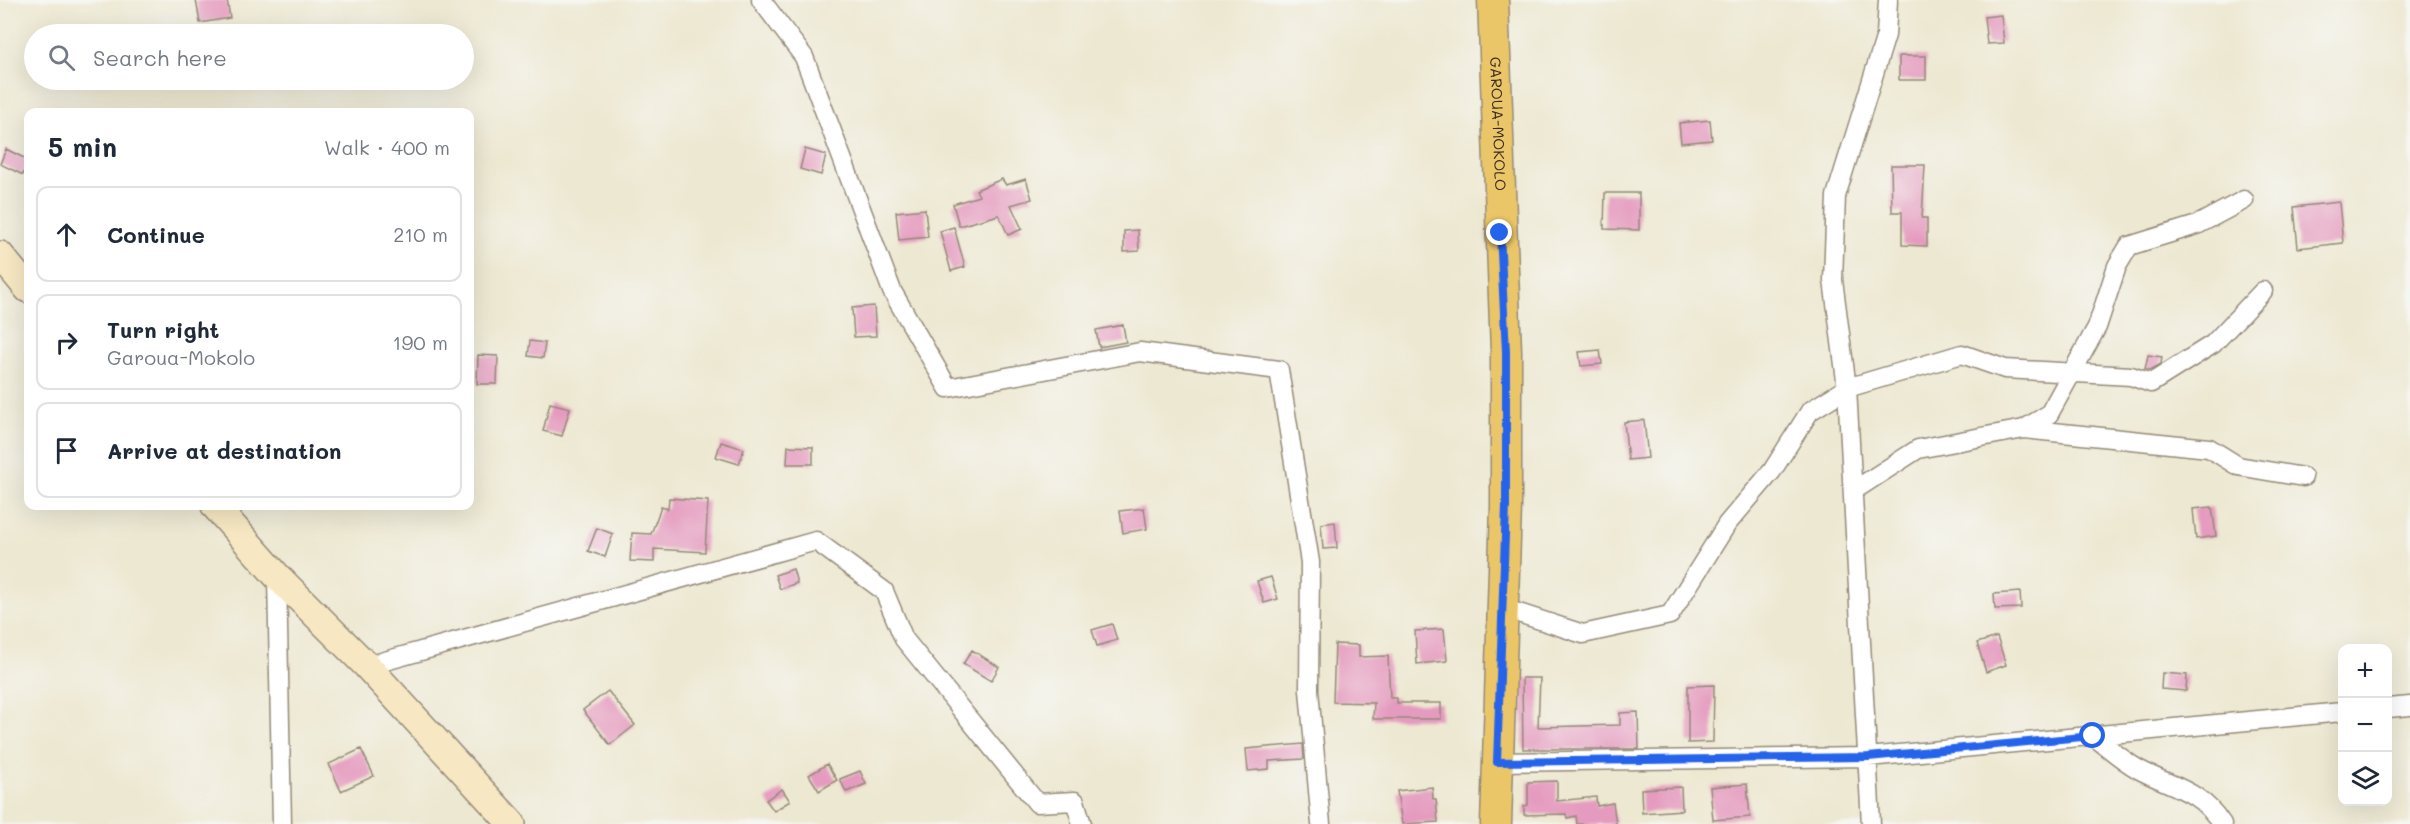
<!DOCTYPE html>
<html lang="en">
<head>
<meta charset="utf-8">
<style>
	body { margin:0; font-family:Mali,sans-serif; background:#f2f2f3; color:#1f2937 }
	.controls { position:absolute; right:18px; bottom:18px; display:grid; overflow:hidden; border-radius:12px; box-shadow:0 6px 24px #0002 }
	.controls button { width:54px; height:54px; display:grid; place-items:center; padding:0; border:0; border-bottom:2px solid #e0e1e3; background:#fff; color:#1f2937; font:30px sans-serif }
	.stop { position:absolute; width:18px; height:18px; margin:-14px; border:4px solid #2563eb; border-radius:50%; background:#fff }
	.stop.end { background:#2563eb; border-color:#fff; box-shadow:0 2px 6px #0008 }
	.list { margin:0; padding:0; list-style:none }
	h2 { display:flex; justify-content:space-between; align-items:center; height:78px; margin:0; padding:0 24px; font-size:26px }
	h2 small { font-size:20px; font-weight:400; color:#747a83 }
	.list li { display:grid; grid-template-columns:39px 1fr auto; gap:18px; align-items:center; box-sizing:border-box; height:96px; margin:0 12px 12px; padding:0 12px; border:2px solid #e0e1e3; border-radius:12px }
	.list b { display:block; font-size:22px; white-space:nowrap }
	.list p { margin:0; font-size:20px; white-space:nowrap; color:#747a83 }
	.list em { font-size:20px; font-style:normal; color:#747a83 }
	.icon { flex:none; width:33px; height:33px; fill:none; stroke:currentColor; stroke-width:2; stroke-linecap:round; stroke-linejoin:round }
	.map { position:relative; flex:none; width:2410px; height:824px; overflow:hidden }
	.search { position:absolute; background:#fff; box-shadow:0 6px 24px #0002; left:24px; top:24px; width:450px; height:66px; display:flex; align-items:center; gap:15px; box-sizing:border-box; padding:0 21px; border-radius:33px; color:#747a83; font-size:22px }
	.panel { position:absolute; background:#fff; box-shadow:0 6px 24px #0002; left:24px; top:108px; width:450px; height:402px; border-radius:12px }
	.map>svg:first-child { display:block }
	.building { fill:#e59bbf }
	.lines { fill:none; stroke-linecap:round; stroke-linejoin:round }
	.street-casing { stroke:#948978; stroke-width:21 }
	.secondary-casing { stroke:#948978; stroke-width:30 }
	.primary-casing { stroke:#948978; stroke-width:33 }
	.street { stroke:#fff; stroke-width:18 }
	.secondary { stroke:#f7e8c3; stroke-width:27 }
	.primary { stroke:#ebc669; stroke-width:30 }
	.route { stroke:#2563eb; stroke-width:8 }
	.labels { text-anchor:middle; stroke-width:4.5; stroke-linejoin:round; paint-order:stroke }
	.street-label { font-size:15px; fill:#3b2a1e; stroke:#f6f6f2 }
</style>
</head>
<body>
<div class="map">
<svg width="2410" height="824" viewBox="0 0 2410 824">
	<rect width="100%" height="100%" fill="#f6f6f2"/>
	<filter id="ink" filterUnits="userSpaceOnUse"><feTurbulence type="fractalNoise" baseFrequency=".0167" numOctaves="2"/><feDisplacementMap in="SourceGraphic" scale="12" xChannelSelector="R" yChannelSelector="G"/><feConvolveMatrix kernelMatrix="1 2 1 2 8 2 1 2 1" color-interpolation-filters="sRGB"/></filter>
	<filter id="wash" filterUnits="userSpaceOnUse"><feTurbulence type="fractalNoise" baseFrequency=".008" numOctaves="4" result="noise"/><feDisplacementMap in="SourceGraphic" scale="24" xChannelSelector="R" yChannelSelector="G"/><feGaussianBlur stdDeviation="1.35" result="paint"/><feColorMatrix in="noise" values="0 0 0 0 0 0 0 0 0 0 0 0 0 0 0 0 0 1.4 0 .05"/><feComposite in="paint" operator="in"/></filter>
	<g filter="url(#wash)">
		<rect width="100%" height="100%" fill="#ede8d1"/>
		<g id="blocks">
			<path class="building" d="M 196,0 L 227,0 L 230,18 L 200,23 Z
				M 2001,15 L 2004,43 L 1987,44 L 1984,17 Z
				M 1899,56 L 1926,56 L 1926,80 L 1899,80 Z
				M 1710,120 L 1712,140 L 1681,143 L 1679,123 Z
				M 6,149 L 28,160 L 23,175 L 0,164 Z
				M 805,149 L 826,155 L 821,175 L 800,169 Z
				M 1891,165 L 1925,165 L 1922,218 L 1927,218 L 1927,246 L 1902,245 L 1902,212 L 1892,212 Z
				M 1002,179 L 1006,185 L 1026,179 L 1032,199 L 1011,205 L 1022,229 L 1008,235 L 999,215 L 959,226 L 953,204 L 979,196 L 976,190 Z
				M 1605,193 L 1639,193 L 1639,230 L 1604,229 Z
				M 2339,202 L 2343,243 L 2298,248 L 2294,207 Z
				M 925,209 L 928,237 L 899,240 L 896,212 Z
				M 954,227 L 965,267 L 951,271 L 940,231 Z
				M 1138,230 L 1139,251 L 1124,252 L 1124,231 Z
				M 874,306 L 876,336 L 854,337 L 852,308 Z
				M 1123,325 L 1126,342 L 1099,347 L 1096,330 Z
				M 530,341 L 545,343 L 543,358 L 528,356 Z
				M 1600,350 L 1602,364 L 1581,366 L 1579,352 Z
				M 478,355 L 498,356 L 497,384 L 477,384 Z
				M 2148,355 L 2162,357 L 2161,364 L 2150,370 L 2145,369 Z
				M 550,403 L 570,408 L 562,436 L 543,431 Z
				M 1644,420 L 1648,458 L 1628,460 L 1624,422 Z
				M 721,442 L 744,449 L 739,464 L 716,457 Z
				M 788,446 L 813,447 L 813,464 L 787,464 Z
				M 669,498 L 708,501 L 705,552 L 654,549 L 654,562 L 630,561 L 632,533 L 651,534 L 661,507 L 668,509 Z
				M 2212,507 L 2216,536 L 2196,539 L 2193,509 Z
				M 1144,508 L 1147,529 L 1123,533 L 1120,511 Z
				M 1335,522 L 1337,548 L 1323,549 L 1321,524 Z
				M 597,528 L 613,534 L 605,557 L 588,551 Z
				M 793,569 L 797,583 L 780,589 L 775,575 Z
				M 1271,577 L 1278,599 L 1264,603 L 1257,581 Z
				M 2020,592 L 2021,608 L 1995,609 L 1994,594 Z
				M 1112,624 L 1117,640 L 1097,646 L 1092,630 Z
				M 1444,629 L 1447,661 L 1417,664 L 1415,631 Z
				M 1997,637 L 2006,665 L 1986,672 L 1977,643 Z
				M 1335,644 L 1359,645 L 1359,657 L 1388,656 L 1390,698 L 1397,698 L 1397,703 L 1441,703 L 1441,719 L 1373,719 L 1374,703 L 1333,702 Z
				M 972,650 L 999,667 L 991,681 L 963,664 Z
				M 2162,673 L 2187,675 L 2186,691 L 2161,689 Z
				M 1522,678 L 1540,678 L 1538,727 L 1620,725 L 1620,713 L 1638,712 L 1639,749 L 1523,749 Z
				M 1714,685 L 1713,742 L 1688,743 L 1688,686 Z
				M 608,691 L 635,725 L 610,745 L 583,710 Z
				M 1303,744 L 1304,759 L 1269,761 L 1269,769 L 1248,771 L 1246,749 Z
				M 361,749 L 374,776 L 341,791 L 329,764 Z
				M 827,764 L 837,780 L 819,791 L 809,775 Z
				M 860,771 L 866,784 L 846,792 L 840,779 Z
				M 1557,781 L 1557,801 L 1596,797 L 1597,806 L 1613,803 L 1616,824 L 1577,824 L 1576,816 L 1567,818 L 1566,814 L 1524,815 L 1524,806 L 1528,805 L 1528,782 Z
				M 1747,784 L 1750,817 L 1713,820 L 1710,787 Z
				M 1432,787 L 1433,799 L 1436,799 L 1438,822 L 1402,824 L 1397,791 Z
				M 1681,787 L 1682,810 L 1642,813 L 1641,789 Z
				M 782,789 L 790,801 L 774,811 L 766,800 Z"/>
		</g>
	</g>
	<g filter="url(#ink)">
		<use href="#blocks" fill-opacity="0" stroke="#948978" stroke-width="1.5"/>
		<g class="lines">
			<defs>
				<path id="street" d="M 761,0 L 804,57 L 892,291 L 948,388 L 1140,352 L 1279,370 L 1310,562 L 1309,690 L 1321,824
					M 2024,429 L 2209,448 L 2238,466 L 2303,477
					M 1853,491 L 1918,449 L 2024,429 L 2049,414 L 2097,327 L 2117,266 L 2129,246 L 2197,225 L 2244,200
					M 277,576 L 282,824
					M 1503,608 L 1583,634 L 1670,615 L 1727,524 L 1772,471 L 1810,411 L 1847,388 L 1962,354 L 2005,369 L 2131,376 L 2151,383 L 2213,344 L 2263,291
					M 367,666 L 816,541 L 884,591 L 904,639 L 1037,803 L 1075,801 L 1082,824
					M 2388,708 L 2410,706
					M 2093,736 C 2108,747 2122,760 2138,769 C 2173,788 2198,788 2222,824
					M 1497,762 L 1868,757 L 2342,712
					M 1871,824 L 1847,388 L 1833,280 L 1836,196 L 1886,35 L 1888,0"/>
				<path id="secondary" d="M 0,255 L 28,289
					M 215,506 L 277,576 L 367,666 L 512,824"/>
				<g id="primary">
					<path id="s1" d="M 1493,0 L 1506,352 L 1506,506 L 1496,824"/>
				</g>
			</defs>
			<use href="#street" class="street-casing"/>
			<use href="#secondary" class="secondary-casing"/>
			<use href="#primary" class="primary-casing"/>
			<use href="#street" class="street"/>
			<use href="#secondary" class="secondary"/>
			<use href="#primary" class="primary"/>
		</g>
	</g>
	<g class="lines" filter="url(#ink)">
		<path class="route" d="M 1500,233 L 1506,352 L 1506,506 L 1497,762 L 1868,757 L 2093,736"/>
	</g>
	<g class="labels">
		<g class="street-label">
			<text dy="5" stroke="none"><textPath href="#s1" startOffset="124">GAROUA-MOKOLO</textPath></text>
		</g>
	</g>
</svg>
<div class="controls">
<button>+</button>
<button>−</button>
<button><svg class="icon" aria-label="layers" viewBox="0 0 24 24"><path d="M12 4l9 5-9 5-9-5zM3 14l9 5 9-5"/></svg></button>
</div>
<div class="stop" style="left:2093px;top:736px"></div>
<div class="stop end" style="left:1500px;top:233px"></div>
<div class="search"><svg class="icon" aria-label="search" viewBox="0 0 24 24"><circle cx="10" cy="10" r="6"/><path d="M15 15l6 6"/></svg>Search here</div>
<section class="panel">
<h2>5 min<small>Walk · 400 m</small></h2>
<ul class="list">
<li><svg class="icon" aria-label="ahead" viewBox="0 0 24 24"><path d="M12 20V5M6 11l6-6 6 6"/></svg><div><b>Continue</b></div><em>210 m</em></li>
<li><svg class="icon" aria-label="right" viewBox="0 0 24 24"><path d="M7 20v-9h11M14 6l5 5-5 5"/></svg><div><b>Turn right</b><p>Garoua-Mokolo</p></div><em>190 m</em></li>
<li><svg class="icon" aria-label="arrive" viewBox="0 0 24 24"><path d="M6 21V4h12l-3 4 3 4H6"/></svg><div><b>Arrive at destination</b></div></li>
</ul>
</section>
</div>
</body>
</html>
